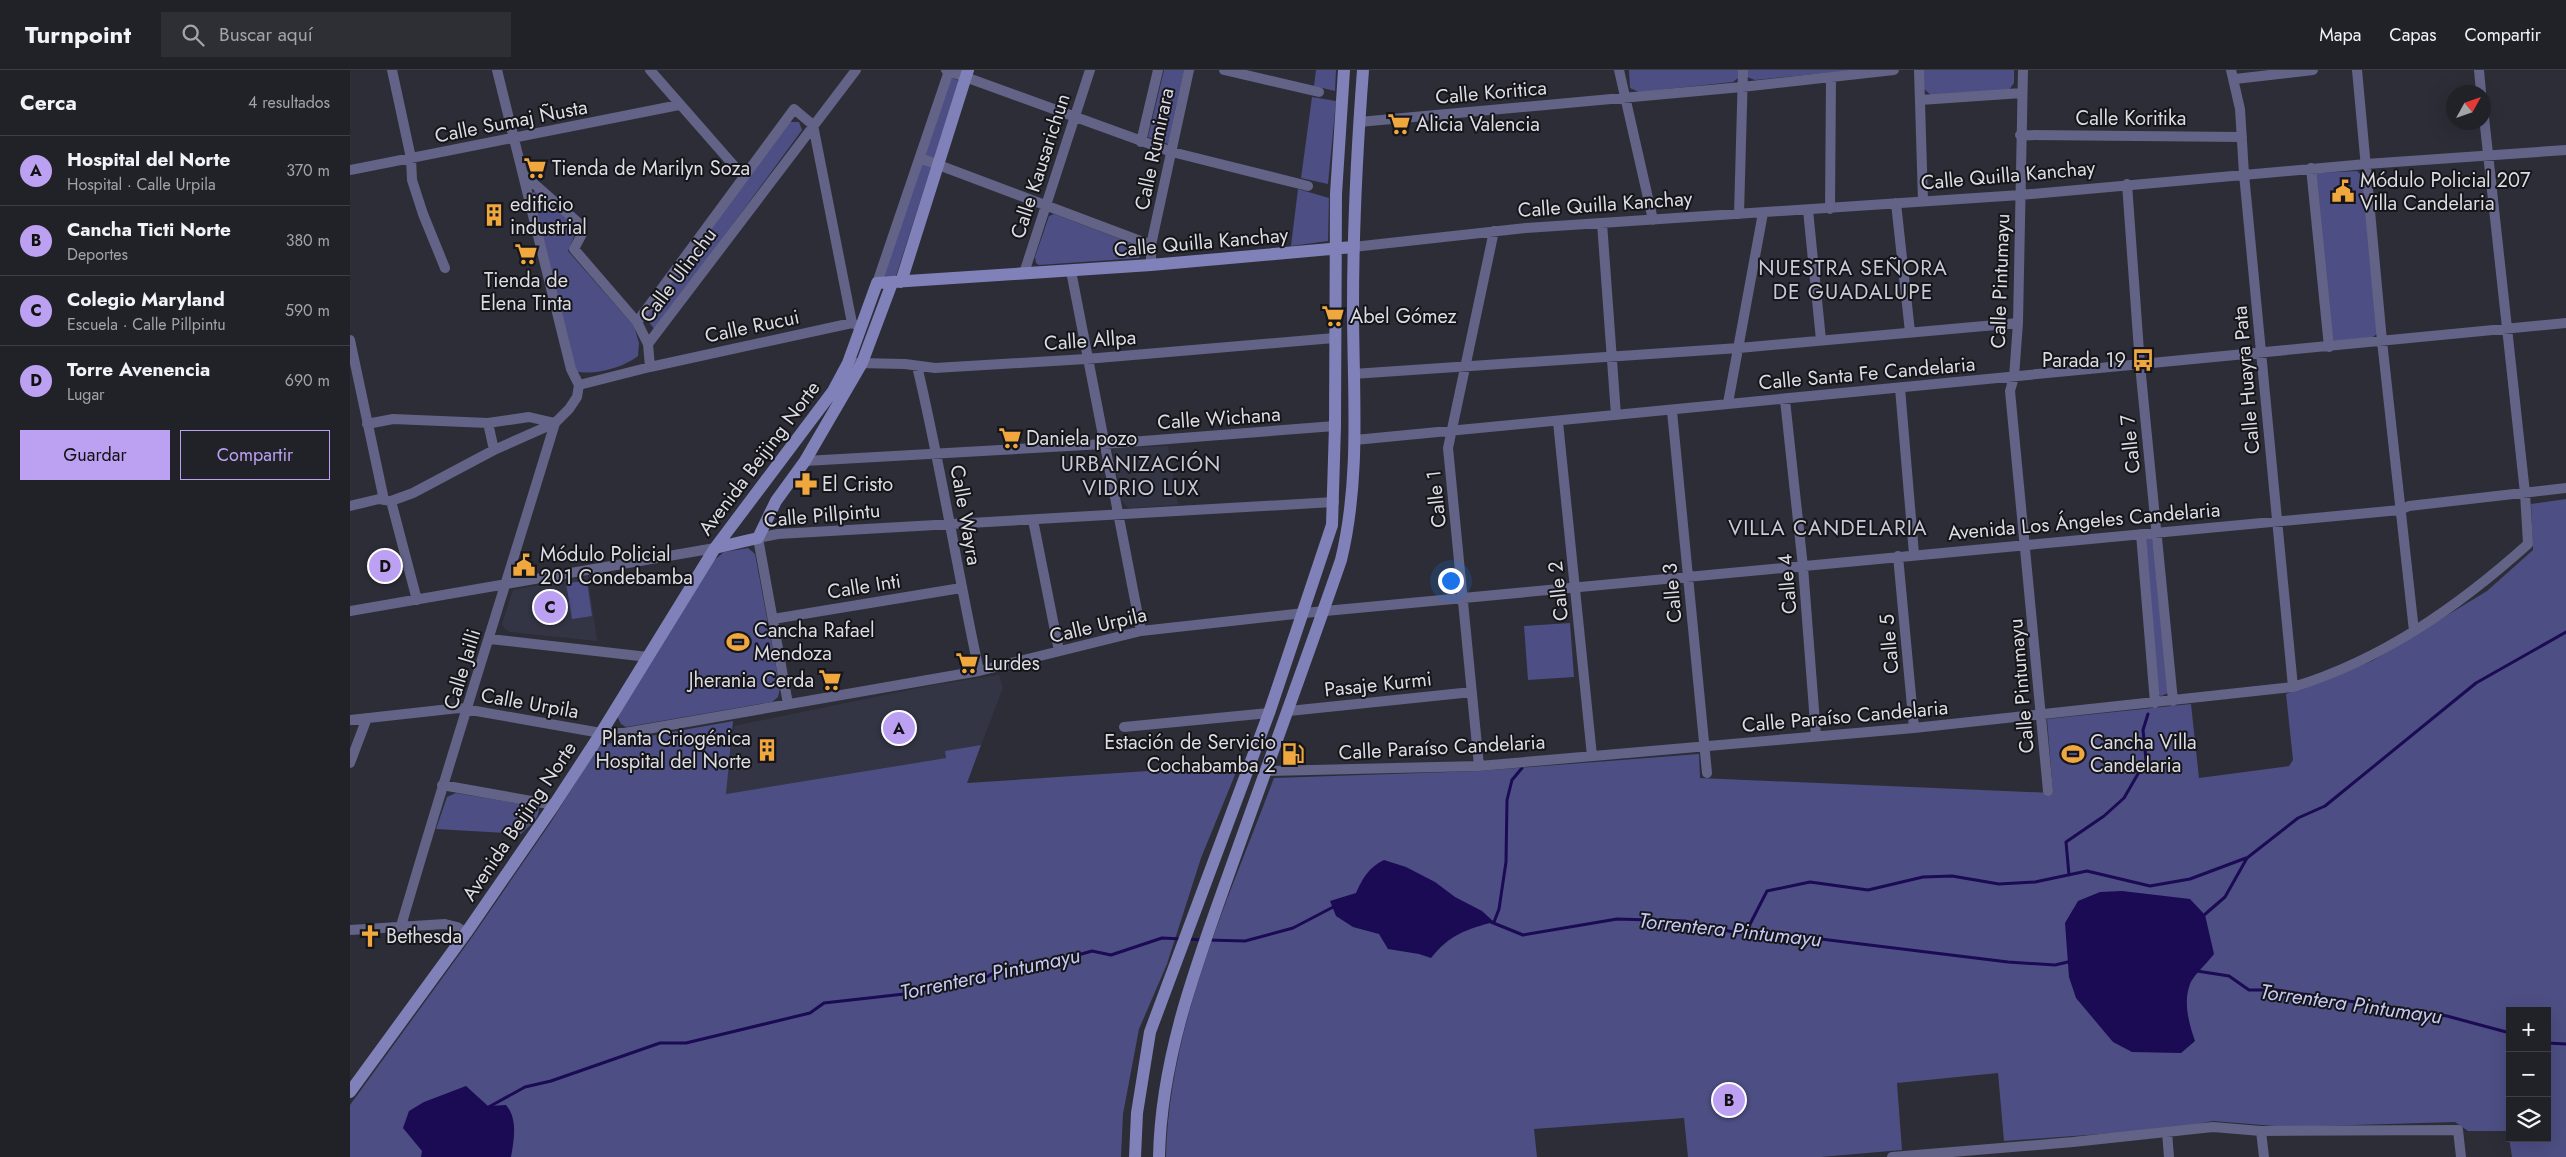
<!DOCTYPE html>
<html lang="es">
<head>
<meta charset="utf-8">
<style>
	body { margin:0; font-family:Jost,sans-serif; background:#2d2f34; color:#f1f3f6 }
	.controls { position:absolute; right:15px; bottom:15px; display:grid; overflow:hidden; border-radius:0px; box-shadow:0 5px 20px #0002 }
	.controls button { width:45px; height:45px; display:grid; place-items:center; padding:0; border:0; border-bottom:1px solid #3e3f45; background:#212228; color:#f1f3f6; font:25px sans-serif }
	.compass { position:absolute; left:2096px; top:15px; width:45px; height:45px; border-radius:50%; background:#212228; box-shadow:0 5px 20px #0002; rotate:50deg }
	.you { position:absolute; left:1100px; top:510px; width:18px; height:18px; margin:-12px; border:4px solid #fff; border-radius:50%; background:#1a73e8; box-shadow:0 0 0 8px #1a73e833 }
	.badge { display:grid; place-items:center; width:32px; height:32px; border-radius:50%; background:#bca0f2; color:#111; font-size:16px; font-weight:700 }
	.pin { position:absolute; translate:-50% -50%; border:2px solid #fff; box-shadow:0 1px 5px #0006 }
	.list { margin:0; padding:0; list-style:none }
	h2 { display:flex; justify-content:space-between; align-items:center; height:65px; margin:0; padding:0 20px; font-size:21px }
	h2 small { font-size:16px; font-weight:400; color:#a2a4a8 }
	.list li { display:grid; grid-template-columns:32px 1fr auto; gap:15px; align-items:center; box-sizing:border-box; height:70px; padding:0 20px; border-top:1px solid #3e3f45 }
	.list b { display:block; font-size:19px; white-space:nowrap }
	.list p { margin:0; font-size:16px; white-space:nowrap; color:#a2a4a8 }
	.list em { font-size:16px; font-style:normal; color:#a2a4a8 }
	.actions { display:flex; gap:10px; padding:15px 20px }
	.actions a { flex:1; padding:11px 0; border:1px solid #bca0f2; border-radius:0px; text-align:center; font-size:18px; color:#bca0f2 }
	.actions .main { background:#bca0f2; color:#111 }
	.icon { flex:none; width:28px; height:28px; fill:none; stroke:currentColor; stroke-width:2; stroke-linecap:round; stroke-linejoin:round }
	.map { position:relative; flex:none; width:2216px; height:1087px; overflow:hidden }
	header { display:flex; align-items:center; gap:30px; box-sizing:border-box; height:70px; padding:0 25px; background:#212228; border-bottom:1px solid #3e3f45 }
	header strong { font-size:24px }
	nav { display:flex; gap:28px; margin-inline-start:auto; font-size:18px }
	.search { width:350px; height:45px; background:#2d2f34; display:flex; align-items:center; gap:12px; box-sizing:border-box; padding:0 18px; border-radius:0px; color:#a2a4a8; font-size:19px }
	main { display:flex }
	aside { flex:1; background:#212228 }
	.map>svg:first-child { display:block }
	.built { fill:#343544 }
	.green { fill:#4d4e83; fill-rule:evenodd }
	.water { fill:#1b0a54 }
	.lines { fill:none; stroke-linecap:round; stroke-linejoin:round }
	.stream { stroke:#1b0a54; stroke-width:3 }
	.street { stroke:#626386; stroke-width:10 }
	.secondary { stroke:#7f81b8; stroke-width:12 }
	.labels { text-anchor:middle; stroke-width:4; stroke-linejoin:round; paint-order:stroke }
	.street-label { font-size:20px; fill:#dcdce3; stroke:#15151a }
	.poi-label { font-size:20px; fill:#dcdce3; stroke:#15151a; text-anchor:start }
	.neighbourhood-label { font-size:21px; letter-spacing:1px; fill:#c8c9d6; stroke:#15151a }
	.water-label { font-size:21px; font-style:italic; fill:#c6c9f5; stroke:#15151a }
</style>
</head>
<body>
<header>
<strong>Turnpoint</strong>
<div class="search"><svg class="icon" aria-label="search" viewBox="0 0 24 24"><circle cx="10" cy="10" r="6"/><path d="M15 15l6 6"/></svg>Buscar aquí</div>
<nav><a>Mapa</a><a>Capas</a><a>Compartir</a></nav>
</header>
<main>
<aside>
<h2>Cerca<small>4 resultados</small></h2>
<ul class="list">
<li><span class="badge">A</span><div><b>Hospital del Norte</b><p>Hospital · Calle Urpila</p></div><em>370 m</em></li>
<li><span class="badge">B</span><div><b>Cancha Ticti Norte</b><p>Deportes</p></div><em>380 m</em></li>
<li><span class="badge">C</span><div><b>Colegio Maryland</b><p>Escuela · Calle Pillpintu</p></div><em>590 m</em></li>
<li><span class="badge">D</span><div><b>Torre Avenencia</b><p>Lugar</p></div><em>690 m</em></li>
</ul>
<div class="actions"><a class="main">Guardar</a><a>Compartir</a></div>
</aside>
<div class="map">
<svg width="2216" height="1087" viewBox="0 0 2216 1087">
	<rect width="100%" height="100%" fill="#2c2d36"/>
	<path class="built" d="M 818,376 L 828,435 L 780,438 L 776,436 L 772,430 L 763,380 L 767,378 Z
		M 238,506 L 247,571 L 160,562 L 155,559 L 152,554 L 163,520 Z
		M 649,605 L 653,618 L 631,675 L 595,681 L 596,688 L 375,724 L 384,656 L 583,615 Z"/>
	<path class="green" d="M 814,0 L 834,0 L 818,74 L 798,67 Z
		M 966,0 L 986,0 L 985,21 L 964,16 Z
		M 1279,0 L 1389,0 L 1388,8 L 1383,12 L 1289,22 L 1280,18 Z
		M 1397,0 L 1505,0 L 1405,10 L 1397,7 Z
		M 1573,0 L 1664,0 L 1664,13 L 1659,20 L 1581,25 L 1574,19 Z
		M 601,7 L 609,11 L 546,206 L 532,207 Z
		M 962,27 L 986,31 L 978,114 L 951,108 Z
		M 439,52 L 449,52 L 452,60 L 305,260 L 294,246 Z
		M 2007,101 L 2013,107 L 2028,263 L 2023,267 L 1981,271 L 1965,103 Z
		M 948,119 L 979,128 L 978,171 L 941,176 Z
		M 185,120 L 228,157 L 218,181 L 284,256 L 289,273 L 288,286 C 273,298 243,306 225,301 L 182,124 Z
		M 704,144 L 789,176 L 793,179 L 789,188 L 689,195 L 686,193 L 685,187 L 699,146 Z
		M 2216,429 L 2216,1087 L 2162,1087 L 2158,1061 L 2118,1061 L 2105,1052 L 1937,1057 L 1863,1051 L 1821,1059 L 1654,1071 L 1648,1003 L 1547,1013 L 1552,1080 L 1471,1087 L 1338,1087 L 1334,1048 L 1184,1059 L 1187,1087 L 816,1087 C 819,954 878,831 924,708 L 1129,701 L 1349,684 L 1350,708 L 1703,723 L 1697,649 L 1841,634 L 1849,708 L 1939,696 L 1943,690 L 1936,624 L 2022,591 L 2137,521 L 2183,480 L 2181,434 ZM 2160,941 L 2197,941 L 2197,1068 L 2160,1068 Z
		M 1802,467 L 1818,623 L 1811,626 L 1808,624 L 1796,468 Z
		M 398,478 L 405,484 L 430,618 L 428,627 L 422,632 L 276,657 L 271,654 L 267,646 L 362,492 L 374,482 Z
		M 237,511 L 242,546 L 222,549 L 216,513 Z
		M 1220,553 L 1224,607 L 1178,610 L 1174,556 Z
		M 383,651 L 376,724 L 596,688 L 595,681 L 631,675 L 617,713 L 889,695 L 851,788 L 817,894 L 789,959 L 773,1044 L 771,1087 L 0,1087 L 0,1035 L 122,867 L 201,752 L 248,677 L 256,674 Z
		M 106,723 L 184,736 L 189,738 C 189,750 179,756 171,764 L 86,759 L 97,727 Z"/>
	<path class="water" d="M 1034,790 L 1056,797 L 1085,812 L 1105,827 L 1132,841 L 1144,852 C 1117,859 1099,865 1081,888 L 1069,884 L 1038,879 L 1029,864 L 1003,857 L 986,846 L 980,831 L 1006,823 C 1013,808 1018,798 1034,790 Z
		M 1772,821 L 1840,829 L 1855,845 L 1864,884 C 1858,892 1843,906 1840,914 C 1833,932 1839,954 1845,971 L 1831,983 L 1782,982 L 1763,972 L 1726,928 L 1719,907 L 1715,853 L 1728,831 L 1750,822 Z
		M 116,1016 L 138,1036 L 156,1035 C 168,1049 164,1070 161,1087 L 71,1087 L 72,1081 L 53,1058 L 59,1041 L 74,1032 Z"/>
	<g class="lines">
		<path class="stream" d="M 1719,805 L 1716,772 L 1754,746 L 1774,728 L 1796,690 L 1793,660 L 1798,644
			M 1853,846 L 1875,827 L 1897,788 L 1948,748 L 1975,736 L 2126,613 L 2216,562
			M 1141,852 L 1173,865 L 1267,849 L 1335,851 L 1383,862 L 1397,860 L 1658,892 L 1705,895 L 1722,891
			M 1144,852 L 1149,839 L 1156,792 L 1157,730 L 1162,710 L 1172,698
			M 1397,860 L 1417,821 L 1460,812 L 1518,820 L 1573,807 L 1602,806 L 1649,814 L 1685,812 L 1737,801 L 1800,816 L 1840,809 L 1896,788
			M 838,869 L 852,870
			M 858,870 L 895,871 L 943,858 L 987,835
			M 1847,901 L 1879,906 L 1899,920 L 1926,920 L 2097,946 L 2160,963
			M 2197,973 L 2216,974
			M 135,1039 L 175,1017 L 201,1011 L 310,973 L 336,973 L 460,943 L 474,933 L 563,923 L 615,907 L 632,910 L 648,900 L 679,899 L 742,881 L 761,885 L 812,868 L 832,869"/>
		<path class="street" d="M 42,0 L 61,88 L 62,110 L 73,144 L 95,198
			M 147,0 L 221,299 L 229,315
			M 300,0 L 393,106
			M 596,0 L 822,82 L 958,116
			M 874,0 L 969,22
			M 1269,0 L 1303,150
			M 1569,0 L 1573,131
			M 1673,0 L 1668,253 L 1664,307 L 1660,321 L 1698,721
			M 1881,0 L 1890,39 L 1894,104 L 1943,617
			M 2007,0 L 2032,271 L 2064,561
			M 2129,0 L 2131,22
			M 1885,9 L 1963,0
			M 1570,30 L 1672,23
			M 1009,52 L 1392,17 L 1544,0
			M 1670,65 L 1892,67
			M 791,72 L 808,0
			M 570,88 L 801,175
			M 1961,98 L 1979,277
			M 0,100 L 329,35
			M 173,104 L 232,156 L 232,164 L 224,179 L 287,252 L 298,274
			M 1777,114 L 1790,295 L 1823,631
			M 1546,133 L 1560,262
			M 1480,139 L 1481,8
			M 1458,140 L 1471,270
			M 1389,144 L 1393,0
			M 1252,153 L 1266,345
			M 1003,177 L 1176,158 L 1670,125 L 2016,94 L 2216,80
			M 801,195 L 801,175 L 839,0
			M 721,201 L 791,561
			M 674,203 L 740,0
			M 527,213 L 599,1
			M 287,252 L 444,39 L 463,55 L 502,253
			M 0,270 L 34,430
			M 507,293 L 555,294 L 585,298 L 736,289 L 984,268
			M 567,296 C 591,397 607,499 629,601
			M 300,297 L 298,274 L 506,0
			M 1003,304 L 1389,278 L 1668,253
			M 229,315 L 300,297 L 502,253 L 507,255
			M 1550,318 L 1564,484
			M 1435,330 L 1453,497 L 1466,666
			M 1378,333 L 1413,143
			M 1322,341 L 1357,703
			M 1208,352 L 1242,686
			M 138,353 L 144,380
			M 17,354 L 43,349 L 138,353 L 179,347 L 205,353
			M 1005,370 L 2216,253
			M 455,391 L 754,374 L 985,356
			M 41,431 L 67,530
			M 0,436 L 29,429 L 41,431 L 63,423 L 144,380 L 205,353 L 219,339 L 227,327 L 229,315
			M 683,450 L 709,581
			M 1791,464 L 1805,633
			M 1548,486 L 1564,658
			M 0,541 L 365,478
			M 423,549 L 611,518
			M 140,569 L 298,587
			M 438,634 L 408,468 L 428,464 L 984,432
			M 939,641 L 1122,622
			M 0,650 L 109,638 L 251,663 L 274,663 L 629,601 L 791,561 L 954,543 L 2050,440 L 2059,436 L 2216,418
			M 774,657 L 919,643
			M 0,693 L 17,648
			M 1129,696 L 1098,378 L 1144,161
			M 916,701 L 1129,696 L 1564,658 L 1943,617 C 2032,590 2109,536 2178,474 L 2175,423 L 2134,47
			M 92,715 L 204,735
			M 51,856 C 100,688 154,521 205,353
			M 0,860 L 95,854 L 107,857 L 116,863
			M 1911,1061 L 1914,1087
			M 1817,1062 L 1819,1087
			M 1542,1087 L 1723,1072 L 1863,1057 L 1911,1061 L 2108,1060 L 2111,1087"/>
		<path class="secondary" d="M 551,212 L 618,0
			M 365,478 L 408,468 L 426,431 L 455,391 L 512,293 L 542,213
			M 0,1022 L 116,863 L 204,735 L 251,663 L 365,478 L 483,321 L 498,293 L 527,213 L 801,195 L 1003,177
			M 785,1087 L 787,1043 L 800,962 L 919,643 L 982,455 L 985,356 L 986,124 L 994,0
			M 809,1087 C 811,984 849,888 883,792 C 919,691 956,591 991,490 C 1011,408 1003,322 1003,238 C 1003,159 1007,79 1013,0"/>
	</g>
	<defs>
		<symbol id="supermarket-bare" viewBox="-9 -9 18 18"><path d="M-6-5.5h2.5l.6 2H6L4.5 2H-2.5L-4.4-4H-6ZM-1.5 3.2a1.3 1.3 0 1 0 .1 0ZM3 3.2a1.3 1.3 0 1 0 .1 0Z" fill="#efa73e" stroke="#15151a" stroke-width="2.5" paint-order="stroke"/></symbol>
		<symbol id="civic-bare" viewBox="-9 -9 18 18"><path d="M-.6-6.5H3V-4.5H.6V-3L4-1V1h2V6H-6V1h2V-1L-.6-3ZM-1.2 2.5V6h2.4V2.5Z" fill="#efa73e" stroke="#15151a" stroke-width="2.5" paint-order="stroke"/></symbol>
		<symbol id="building-bare" viewBox="-9 -9 18 18"><path d="M-4-6H4V6H1V3H-1V6H-4ZM-2.5-4.3h1.7v1.8h-1.7ZM.8-4.3h1.7v1.8H.8ZM-2.5-1h1.7V.8h-1.7ZM.8-1h1.7V.8H.8Z" fill="#efa73e" stroke="#15151a" stroke-width="2.5" paint-order="stroke"/></symbol>
		<symbol id="bus-bare" viewBox="-9 -9 18 18"><path d="M-5-6H5V4H4V6H2V4H-2V6H-4V4H-5ZM-3.5-4V0h7V-4ZM-3.5 1.2v1.5H-2V1.2ZM2 1.2v1.5H3.5V1.2Z" fill="#efa73e" stroke="#15151a" stroke-width="2.5" paint-order="stroke"/></symbol>
		<symbol id="pharmacy-bare" viewBox="-9 -9 18 18"><path d="M-2-6h4v4h4v4h-4v4h-4v-4h-4v-4h4Z" fill="#efa73e" stroke="#15151a" stroke-width="2.5" paint-order="stroke"/></symbol>
		<symbol id="stadium-bare" viewBox="-9 -9 18 18"><path d="M0-5a6.5 5 0 1 0 0 10a6.5 5 0 1 0 0-10ZM-3.5-1.8h7v3.6h-7Z" fill="#efa73e" stroke="#15151a" stroke-width="2.5" paint-order="stroke"/></symbol>
		<symbol id="fuel-bare" viewBox="-9 -9 18 18"><path d="M-5.5-6h7V0h2V4h1.3V-2.5L3-4.5l.8-.8L6-3V5H2.5V1h-1V6h-7ZM-4.2-4.7v3.2H.2V-4.7Z" fill="#efa73e" stroke="#15151a" stroke-width="2.5" paint-order="stroke"/></symbol>
		<symbol id="church-bare" viewBox="-9 -9 18 18"><path d="M-1.2-6h2.4v3.5h3.3v2.4h-3.3V6h-2.4V-.1h-3.3v-2.4h3.3Z" fill="#efa73e" stroke="#15151a" stroke-width="2.5" paint-order="stroke"/></symbol>
	</defs>
	<g fill-rule="evenodd">
		<use href="#supermarket-bare" x="1033" y="38" width="32" height="32"/>
		<use href="#supermarket-bare" x="169" y="82" width="32" height="32"/>
		<use href="#civic-bare" x="1977" y="105" width="32" height="32"/>
		<use href="#building-bare" x="128" y="129" width="32" height="32"/>
		<use href="#supermarket-bare" x="160" y="168" width="32" height="32"/>
		<use href="#supermarket-bare" x="967" y="230" width="32" height="32"/>
		<use href="#bus-bare" x="1777" y="274" width="32" height="32"/>
		<use href="#supermarket-bare" x="644" y="352" width="32" height="32"/>
		<use href="#pharmacy-bare" x="440" y="398" width="32" height="32"/>
		<use href="#civic-bare" x="158" y="479" width="32" height="32"/>
		<use href="#stadium-bare" x="372" y="556" width="32" height="32"/>
		<use href="#supermarket-bare" x="601" y="577" width="32" height="32"/>
		<use href="#supermarket-bare" x="464" y="594" width="32" height="32"/>
		<use href="#building-bare" x="401" y="664" width="32" height="32"/>
		<use href="#fuel-bare" x="927" y="668" width="32" height="32"/>
		<use href="#stadium-bare" x="1707" y="668" width="32" height="32"/>
		<use href="#church-bare" x="4" y="850" width="32" height="32"/>
	</g>
	<g class="labels">
		<g class="street-label">
			<text transform="translate(1141 22) rotate(-5)" y="7">Calle Koritica</text>
			<text x="1781" y="55">Calle Koritika</text>
			<text transform="translate(161 51) rotate(-11)" y="7">Calle Sumaj Ñusta</text>
			<text transform="translate(804 79) rotate(-78)" y="7">Calle Rumirara</text>
			<text transform="translate(690 96) rotate(-72)" y="7">Calle Kausarichun</text>
			<text transform="translate(1658 105) rotate(-5)" y="7">Calle Quilla Kanchay</text>
			<text transform="translate(1255 134) rotate(-4)" y="7">Calle Quilla Kanchay</text>
			<text transform="translate(851 172) rotate(-5)" y="7">Calle Quilla Kanchay</text>
			<text transform="translate(328 205) rotate(-53)" y="7">Calle Ulinchu</text>
			<text transform="translate(1650 211) rotate(-88)" y="7">Calle Pintumayu</text>
			<text transform="translate(402 256) rotate(-12)" y="7">Calle Rucui</text>
			<text transform="translate(740 270) rotate(-4)" y="7">Calle Allpa</text>
			<text transform="translate(1517 303) rotate(-5)" y="7">Calle Santa Fe Candelaria</text>
			<text transform="translate(1896 310) rotate(-95)" y="7">Calle Huayra Pata</text>
			<text transform="translate(869 348) rotate(-4)" y="7">Calle Wichana</text>
			<text transform="translate(1780 374) rotate(-96)" y="7">Calle 7</text>
			<text transform="translate(409 388) rotate(-53)" y="7">Avenida Beijing Norte</text>
			<text transform="translate(1086 429) rotate(-96)" y="7">Calle 1</text>
			<text transform="translate(472 445) rotate(-5)" y="7">Calle Pillpintu</text>
			<text transform="translate(616 445) rotate(80)" y="7">Calle Wayra</text>
			<text transform="translate(1734 451) rotate(-5)" y="7">Avenida Los Ángeles Candelaria</text>
			<text transform="translate(1437 514) rotate(-95)" y="7">Calle 4</text>
			<text transform="translate(514 516) rotate(-9)" y="7">Calle Inti</text>
			<text transform="translate(1208 521) rotate(-96)" y="7">Calle 2</text>
			<text transform="translate(1322 523) rotate(-95)" y="7">Calle 3</text>
			<text transform="translate(748 555) rotate(-13)" y="7">Calle Urpila</text>
			<text transform="translate(1539 574) rotate(-95)" y="7">Calle 5</text>
			<text transform="translate(112 599) rotate(-73)" y="7">Calle Jailli</text>
			<text transform="translate(1028 614) rotate(-6)" y="7">Pasaje Kurmi</text>
			<text transform="translate(1671 616) rotate(-95)" y="7">Calle Pintumayu</text>
			<text transform="translate(180 633) rotate(10)" y="7">Calle Urpila</text>
			<text transform="translate(1495 646) rotate(-5)" y="7">Calle Paraíso Candelaria</text>
			<text transform="translate(1092 677) rotate(-3)" y="7">Calle Paraíso Candelaria</text>
			<text transform="translate(169 751) rotate(-56)" y="7">Avenida Beijing Norte</text>
		</g>
		<g class="poi-label">
			<text x="1066" y="61">Alicia Valencia</text>
			<text x="202" y="105">Tienda de Marilyn Soza</text>
			<text x="2010" y="117">Módulo Policial 207<tspan x="2010" dy="23">Villa Candelaria</tspan></text>
			<text x="160" y="141">edificio<tspan x="160" dy="23">industrial</tspan></text>
			<text x="176" y="217" text-anchor="middle">Tienda de<tspan x="176" dy="23">Elena Tinta</tspan></text>
			<text x="1000" y="253">Abel Gómez</text>
			<text x="1776" y="297" text-anchor="end">Parada 19</text>
			<text x="676" y="375">Daniela pozo</text>
			<text x="472" y="421">El Cristo</text>
			<text x="190" y="491">Módulo Policial<tspan x="190" dy="23">201 Condebamba</tspan></text>
			<text x="404" y="567">Cancha Rafael<tspan x="404" dy="23">Mendoza</tspan></text>
			<text x="634" y="600">Lurdes</text>
			<text x="464" y="617" text-anchor="end">Jherania Cerda</text>
			<text x="401" y="675" text-anchor="end">Planta Criogénica<tspan x="401" dy="23">Hospital del Norte</tspan></text>
			<text x="926" y="679" text-anchor="end">Estación de Servicio<tspan x="926" dy="23">Cochabamba 2</tspan></text>
			<text x="1740" y="679">Cancha Villa<tspan x="1740" dy="23">Candelaria</tspan></text>
			<text x="36" y="873">Bethesda</text>
		</g>
		<g class="neighbourhood-label">
			<text x="1503" y="205">NUESTRA SEÑORA<tspan x="1503" dy="24">DE GUADALUPE</tspan></text>
			<text x="791" y="401">URBANIZACIÓN<tspan x="791" dy="24">VIDRIO LUX</tspan></text>
			<text x="1478" y="465">VILLA CANDELARIA</text>
		</g>
		<g class="water-label">
			<text transform="translate(1380 860) rotate(6)" y="7">Torrentera Pintumayu</text>
			<text transform="translate(640 904) rotate(-12)" y="7">Torrentera Pintumayu</text>
			<text transform="translate(2001 934) rotate(8)" y="7">Torrentera Pintumayu</text>
		</g>
	</g>
</svg>
<div class="controls">
<button>+</button>
<button>−</button>
<button><svg class="icon" aria-label="layers" viewBox="0 0 24 24"><path d="M12 4l9 5-9 5-9-5zM3 14l9 5 9-5"/></svg></button>
</div>
<svg class="compass" viewBox="-18 -18 36 36"><path d="M0-13l5 13h-10z" fill="#e53935"/><path d="M0 13l5-13h-10z" fill="#a2a4a8"/></svg>
<div class="you"></div>
<div class="pin badge" style="left:549px;top:658px">A</div>
<div class="pin badge" style="left:1379px;top:1030px">B</div>
<div class="pin badge" style="left:200px;top:537px">C</div>
<div class="pin badge" style="left:35px;top:496px">D</div>
</div>
</main>
</body>
</html>
